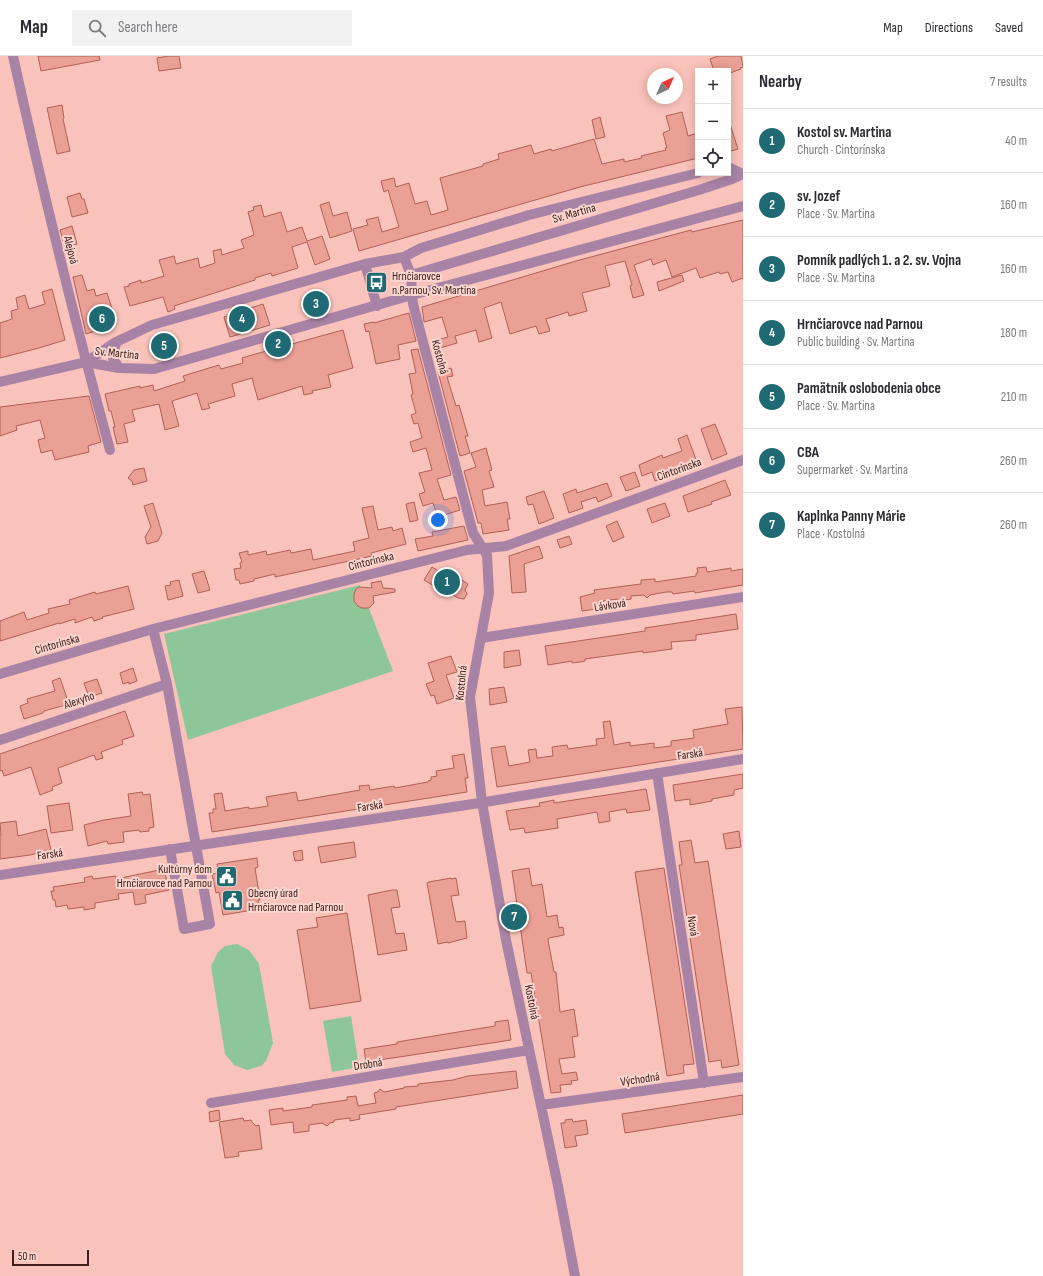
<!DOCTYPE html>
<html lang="en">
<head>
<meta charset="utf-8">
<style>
	body { margin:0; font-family:"Sofia Sans Condensed",sans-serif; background:#f2f2f3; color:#2b2b33 }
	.controls { position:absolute; right:12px; top:12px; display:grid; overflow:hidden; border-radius:0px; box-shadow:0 2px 10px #0003 }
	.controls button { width:36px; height:36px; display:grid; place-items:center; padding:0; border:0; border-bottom:1px solid #e1e1e2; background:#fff; color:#2b2b33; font:20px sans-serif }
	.compass { position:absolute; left:647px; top:12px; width:36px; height:36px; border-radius:50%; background:#fff; box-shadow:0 2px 10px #0003; rotate:45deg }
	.scale { position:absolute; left:12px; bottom:10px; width:77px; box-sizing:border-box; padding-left:4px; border:2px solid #41201b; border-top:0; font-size:11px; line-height:14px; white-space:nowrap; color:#41201b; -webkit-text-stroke:3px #fad6d0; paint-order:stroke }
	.you { position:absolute; left:438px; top:464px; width:14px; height:14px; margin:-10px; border:3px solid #fff; border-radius:50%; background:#1a73e8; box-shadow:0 0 0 6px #1a73e833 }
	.badge { display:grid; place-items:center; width:26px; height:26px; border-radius:50%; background:#1f6973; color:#fff; font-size:13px; font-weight:700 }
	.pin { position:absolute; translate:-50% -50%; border:2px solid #fff; box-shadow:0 1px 4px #0006 }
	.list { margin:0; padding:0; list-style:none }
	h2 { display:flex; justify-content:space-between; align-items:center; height:52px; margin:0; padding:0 16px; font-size:17px }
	h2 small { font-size:13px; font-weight:400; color:#7c7c81 }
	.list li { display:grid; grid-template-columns:26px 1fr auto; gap:12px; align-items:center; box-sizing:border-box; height:64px; padding:0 16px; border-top:1px solid #e1e1e2 }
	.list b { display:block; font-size:15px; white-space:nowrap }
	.list p { margin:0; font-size:13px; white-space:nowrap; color:#7c7c81 }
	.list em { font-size:13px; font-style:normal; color:#7c7c81 }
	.icon { flex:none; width:22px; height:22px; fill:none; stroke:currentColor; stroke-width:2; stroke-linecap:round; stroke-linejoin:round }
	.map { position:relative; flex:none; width:743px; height:1220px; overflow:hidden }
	header { display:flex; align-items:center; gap:24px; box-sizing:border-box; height:56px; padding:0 20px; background:#fff; border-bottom:1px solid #e1e1e2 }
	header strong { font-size:19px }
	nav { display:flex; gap:22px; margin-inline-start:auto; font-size:14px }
	.search { width:280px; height:36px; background:#f2f2f3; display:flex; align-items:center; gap:10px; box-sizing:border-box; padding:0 14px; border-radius:0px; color:#7c7c81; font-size:15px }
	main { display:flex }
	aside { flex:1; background:#fff }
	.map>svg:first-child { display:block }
	.green { fill:#8dc797 }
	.building { fill:#eba095; stroke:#b06055 }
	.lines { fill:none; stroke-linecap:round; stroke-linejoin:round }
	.minor { stroke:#a983a6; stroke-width:10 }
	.labels { text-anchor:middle; stroke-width:4; stroke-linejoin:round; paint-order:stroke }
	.street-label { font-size:12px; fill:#41201b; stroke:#fad6d0 }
	.poi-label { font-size:12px; fill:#41201b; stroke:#fad6d0; text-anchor:start }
</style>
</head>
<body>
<header>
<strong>Map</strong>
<div class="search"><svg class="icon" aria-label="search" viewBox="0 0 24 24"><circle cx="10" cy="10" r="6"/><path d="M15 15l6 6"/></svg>Search here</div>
<nav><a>Map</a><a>Directions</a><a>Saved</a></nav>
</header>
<main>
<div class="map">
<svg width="743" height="1220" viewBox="0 0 743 1220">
	<rect width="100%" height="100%" fill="#f9c3bb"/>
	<path class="green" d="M 360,529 L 393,615 L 188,684 L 164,578 Z
		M 237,888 L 249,894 L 259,908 L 273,987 L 266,1005 L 261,1010 L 247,1014 L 234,1009 L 225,998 L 211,910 L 218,896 L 225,890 Z
		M 351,960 L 359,1011 L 332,1016 L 323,965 Z"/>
	<path class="building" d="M 38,0 L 99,0 L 100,4 L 41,15 Z
		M 169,0 L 179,0 L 181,12 L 159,15 L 157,2 Z
		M 718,0 L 741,0 L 743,11 L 740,12 L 741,13 L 730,17 L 728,17 L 728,15 L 714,15 L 710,3 Z
		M 62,49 L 64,62 L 63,63 L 70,95 L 57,98 L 47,52 Z
		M 682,56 L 688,80 L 698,77 L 698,102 L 580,131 L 359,195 L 353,173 L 368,169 L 366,164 L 378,161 L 382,176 L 399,171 L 388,134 L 384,136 L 381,125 L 394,122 L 396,131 L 409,127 L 415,148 L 427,145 L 431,159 L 448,154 L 440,122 L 483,110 L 483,108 L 499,103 L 498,98 L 531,89 L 534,98 L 551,93 L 552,95 L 594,83 L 602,108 L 624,103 L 624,106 L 642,102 L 641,100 L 666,94 L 665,92 L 667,92 L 663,77 L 670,74 L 666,60 Z
		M 600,61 L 605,81 L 596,83 L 592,64 Z
		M 728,68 L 730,68 L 738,93 L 728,96 Z
		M 80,137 L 82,143 L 84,143 L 88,157 L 72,161 L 67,141 Z
		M 329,146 L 333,160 L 347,156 L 352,175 L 330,182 L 320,149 Z
		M 261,149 L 264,161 L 281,156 L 287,176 L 302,171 L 307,185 L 322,180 L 330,203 L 315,209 L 307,186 L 292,191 L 298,212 L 272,220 L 271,217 L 255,222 L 255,224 L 174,250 L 175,253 L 168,256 L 163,241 L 130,250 L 124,231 L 129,230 L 129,228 L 141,224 L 141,227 L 164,220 L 159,204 L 174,200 L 176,208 L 198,202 L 200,212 L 215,207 L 213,195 L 221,193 L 222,199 L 244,192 L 241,184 L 254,179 L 248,156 L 254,154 L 253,151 Z
		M 743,164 L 743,222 L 732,226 L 728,216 L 720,218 L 719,216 L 700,222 L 696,212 L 672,221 L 666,204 L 653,209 L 651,203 L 634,209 L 644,239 L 633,242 L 630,230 L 632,229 L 625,205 L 605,210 L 610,230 L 582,237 L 587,255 L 569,260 L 568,256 L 546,263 L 550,275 L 539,278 L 536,270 L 510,278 L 501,246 L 484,252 L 492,282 L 479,286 L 476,274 L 455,280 L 457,287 L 440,292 L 437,284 L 448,281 L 442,261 L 424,266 L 422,251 L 576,205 L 691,174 L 692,176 Z
		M 72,170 L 77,188 L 65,191 L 60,174 Z
		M 82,219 L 87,235 L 94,233 L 96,240 L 107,237 L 116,265 L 100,269 L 102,273 L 86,278 L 73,221 Z
		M 682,219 L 684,225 L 659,235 L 657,226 Z
		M 52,233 L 65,284 L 39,292 L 0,302 L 0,267 L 12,263 L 11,255 L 18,253 L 16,242 L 25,239 L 29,253 L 45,248 L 42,236 Z
		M 263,248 L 270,269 L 230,281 L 224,261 Z
		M 409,257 L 416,285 L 398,289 L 400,303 L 376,308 L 369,275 L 366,276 L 364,268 L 374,266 L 374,267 Z
		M 343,274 L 353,312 L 328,319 L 331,331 L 312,335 L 313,337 L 304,339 L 302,330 L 258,344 L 252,322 L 232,328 L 235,340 L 208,348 L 210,352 L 202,354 L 197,337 L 172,345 L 179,370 L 165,374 L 159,348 L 132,354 L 135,365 L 124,368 L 128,386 L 117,388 L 113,371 L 115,371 L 111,355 L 109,355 L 105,338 L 140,330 L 140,332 L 153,329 L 154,335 L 185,325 L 183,320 L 219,309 L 221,313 L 243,307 L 242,302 L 252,299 Z
		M 418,293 L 451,419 L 437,423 L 444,444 L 456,441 L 460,454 L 438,461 L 433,447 L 423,450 L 419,438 L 425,436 L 419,417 L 432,414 L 426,392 L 413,396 L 410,386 L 422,382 L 418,367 L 414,368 L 411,359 L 416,357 L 411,339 L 413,338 L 409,318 L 416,317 L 411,294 Z
		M 451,312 L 453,320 L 447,321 L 456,350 L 459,349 L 468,380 L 465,380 L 470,397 L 460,400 L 438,316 Z
		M 89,340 L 101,386 L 88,390 L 89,396 L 55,404 L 52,394 L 41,397 L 38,384 L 45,382 L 40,364 L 16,370 L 17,374 L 0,380 L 0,351 Z
		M 715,368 L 727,398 L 712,404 L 701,373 Z
		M 687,379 L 698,409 L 655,425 L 652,416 L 642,420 L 639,409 L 662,399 L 663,402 L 682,395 L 678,383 Z
		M 486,392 L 492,414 L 489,415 L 494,431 L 482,434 L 485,450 L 507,446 L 510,463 L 507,463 L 509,474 L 483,478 L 481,467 L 478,467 L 464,415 L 476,411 L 471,397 Z
		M 144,412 L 147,425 L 133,429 L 132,425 L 128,422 L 134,414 Z
		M 635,416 L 640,430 L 626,435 L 620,421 Z
		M 725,424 L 731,439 L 711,446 L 712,448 L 688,456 L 683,440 Z
		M 607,427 L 612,440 L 598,446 L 596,441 L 581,446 L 583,452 L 569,457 L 563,438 L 576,433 L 577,437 Z
		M 544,435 L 554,462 L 539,468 L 533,448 L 528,449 L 526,441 Z
		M 414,446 L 418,464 L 410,466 L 406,448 Z
		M 153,447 L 162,477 L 158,485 L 147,488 L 145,481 L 151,471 L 144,450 Z
		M 665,447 L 670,460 L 652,467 L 647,453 Z
		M 373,450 L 378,474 L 392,471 L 393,475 L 402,472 L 406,488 L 371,497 L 372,500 L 326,510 L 275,521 L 275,518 L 254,523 L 254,525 L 240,528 L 239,524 L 236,524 L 234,513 L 241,512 L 240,507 L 242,506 L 239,497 L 248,495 L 248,499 L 266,495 L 267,499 L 290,494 L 291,497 L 311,493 L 313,504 L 355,495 L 353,486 L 369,482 L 362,452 Z
		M 617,465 L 624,481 L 613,486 L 606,470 Z
		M 464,470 L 468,484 L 418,495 L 415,483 L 433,480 L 432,476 Z
		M 569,480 L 572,488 L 560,492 L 557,484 Z
		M 539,490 L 543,502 L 524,508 L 526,536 L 512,537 L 509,500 Z
		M 432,511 L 456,526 L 459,522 L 468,528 L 465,534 L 467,538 L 464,543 L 458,542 L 450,537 L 449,539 L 424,524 Z
		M 706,511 L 707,516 L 731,512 L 731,515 L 743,513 L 743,529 L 695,537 L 694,535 L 673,538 L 672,536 L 666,536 L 650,539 L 647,542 L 644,539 L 631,540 L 631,543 L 618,545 L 618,543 L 603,545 L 604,552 L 582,555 L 580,541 L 595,537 L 594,534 L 641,528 L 641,524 L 655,523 L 655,526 L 696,520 L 696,517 L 698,517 L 697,512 Z
		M 204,515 L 210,534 L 198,537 L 192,518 Z
		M 179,524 L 183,540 L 168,544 L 165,530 L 171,529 L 170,526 Z
		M 381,525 L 383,532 L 395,533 L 395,536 L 373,540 L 374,547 L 369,552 L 361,552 L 358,550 L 354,545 L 354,538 L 356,533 L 359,531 L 372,532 L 371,527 Z
		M 128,530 L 134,553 L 102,561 L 103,562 L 94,565 L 92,561 L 75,567 L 75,563 L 59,568 L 59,567 L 0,585 L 0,565 L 24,556 L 27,564 L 49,557 L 48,553 L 70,548 L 69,544 L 95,536 L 96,538 Z
		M 736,558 L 738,573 L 696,579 L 696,584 L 671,586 L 672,593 L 643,597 L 643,595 L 585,603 L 585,605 L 580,606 L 572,607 L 572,605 L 548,609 L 545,590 L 645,575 L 645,572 Z
		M 519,594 L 521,609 L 504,612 L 504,596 Z
		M 451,600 L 457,616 L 446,619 L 454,642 L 437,648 L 434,639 L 431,640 L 426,628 L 434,625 L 428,607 Z
		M 133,612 L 137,625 L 129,628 L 129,626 L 123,628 L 120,617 Z
		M 60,622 L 69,648 L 44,655 L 43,657 L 24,663 L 20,650 L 28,647 L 27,643 L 55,635 L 52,625 Z
		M 97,623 L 102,637 L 89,641 L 84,627 Z
		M 504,631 L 507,646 L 490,649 L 489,633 Z
		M 742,651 L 743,693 L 497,731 L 491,692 L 505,690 L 509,710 L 530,706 L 528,694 L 536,693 L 537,702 L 553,700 L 552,691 L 567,689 L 568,693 L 597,689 L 596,683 L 605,682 L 603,666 L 610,665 L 614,689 L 630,686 L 630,690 L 654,687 L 654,692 L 671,690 L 671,685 L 694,682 L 693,674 L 728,668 L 725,653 Z
		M 125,655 L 134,680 L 122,684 L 123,688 L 101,696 L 103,702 L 96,704 L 94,699 L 58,712 L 62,727 L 52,731 L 53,734 L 40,739 L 31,711 L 4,720 L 2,714 L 0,715 L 0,698 Z
		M 464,698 L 468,722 L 465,722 L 467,736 L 212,776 L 209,757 L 213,757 L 213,753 L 216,753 L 214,738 L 222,737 L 225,755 L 249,751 L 249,753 L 268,750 L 266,741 L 296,736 L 298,745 L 360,734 L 359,730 L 369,729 L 370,734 L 394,730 L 395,732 L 428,726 L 428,725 L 431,724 L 431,721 L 437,720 L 436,715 L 454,712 L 452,700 Z
		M 743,718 L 743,732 L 734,734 L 734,739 L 712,743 L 712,745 L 690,749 L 690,743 L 675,745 L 673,729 Z
		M 646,733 L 650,754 L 627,757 L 626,753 L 609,756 L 610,765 L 599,767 L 597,756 L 580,759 L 557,763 L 558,772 L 525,777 L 524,772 L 510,774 L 506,755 L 540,750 L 539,747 L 554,744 L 554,747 Z
		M 142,736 L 143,739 L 150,738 L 154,771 L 149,772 L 149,775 L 140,776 L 139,774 L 123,776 L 124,786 L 108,788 L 107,785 L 88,790 L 84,769 L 104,764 L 131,760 L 128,738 Z
		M 69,747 L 73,774 L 51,777 L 47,750 Z
		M 16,765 L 18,780 L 46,773 L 51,794 L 30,799 L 0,803 L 0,779 L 1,779 L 0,767 Z
		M 739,775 L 741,791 L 726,793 L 723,778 Z
		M 691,784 L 695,807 L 708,805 L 739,1009 L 722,1012 L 721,1004 L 709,1006 L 679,809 L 682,809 L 679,786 Z
		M 354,786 L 356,801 L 321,807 L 318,791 Z
		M 302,794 L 303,804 L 295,805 L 293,796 Z
		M 257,802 L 258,811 L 255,812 L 260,844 L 258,844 L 259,853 L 223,859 L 219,836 L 216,837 L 212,818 L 218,817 L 217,808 Z
		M 529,812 L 532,830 L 542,828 L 547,861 L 557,859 L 559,872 L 563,871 L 564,879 L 549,882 L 548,884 L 554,916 L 556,916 L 560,956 L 574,953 L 578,980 L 572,981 L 575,1001 L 559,1003 L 562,1018 L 576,1016 L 578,1024 L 571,1025 L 572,1028 L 560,1029 L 561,1036 L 551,1037 L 531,917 L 527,917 L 512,815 Z
		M 664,812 L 694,1008 L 683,1009 L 684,1017 L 667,1020 L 635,816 Z
		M 164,813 L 169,834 L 145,839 L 146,847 L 135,849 L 133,836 L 118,838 L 119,843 L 95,847 L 95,852 L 84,854 L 84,851 L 68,853 L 67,849 L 56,851 L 55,844 L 53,844 L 51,835 L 54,835 L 53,831 L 85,826 L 84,822 L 92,820 L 93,823 L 116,820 L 116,823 Z
		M 451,822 L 451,823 L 456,822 L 459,839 L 451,840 L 456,866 L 465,865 L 467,882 L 448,887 L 448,886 L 438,888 L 427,827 L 429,826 Z
		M 392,834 L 397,834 L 400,851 L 391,852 L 396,878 L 404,877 L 407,894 L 378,899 L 368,839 Z
		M 347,857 L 361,945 L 310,953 L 297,874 L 318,871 L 316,862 Z
		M 508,964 L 511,984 L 366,1006 L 364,993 L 397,988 L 397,986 L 495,970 L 495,966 Z
		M 516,1015 L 518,1032 L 396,1051 L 396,1053 L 359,1059 L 360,1063 L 350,1065 L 350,1062 L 334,1064 L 334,1066 L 330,1067 L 327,1070 L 322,1067 L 309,1069 L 309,1075 L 294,1077 L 293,1066 L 271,1069 L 269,1054 L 283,1052 L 283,1055 L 312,1051 L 312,1049 L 347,1044 L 347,1041 L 356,1040 L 358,1050 L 376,1047 L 374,1037 L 378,1036 L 380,1033 L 384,1036 L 404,1032 L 404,1031 L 418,1030 L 418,1028 L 453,1024 L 468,1020 Z
		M 743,1039 L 743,1058 L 625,1077 L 622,1058 Z
		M 219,1054 L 220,1064 L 210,1066 L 209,1056 Z
		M 243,1062 L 244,1065 L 251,1064 L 252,1066 L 256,1070 L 259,1069 L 262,1093 L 238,1096 L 239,1100 L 225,1102 L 219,1066 Z
		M 572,1063 L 573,1066 L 586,1064 L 588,1078 L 575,1080 L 577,1090 L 565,1092 L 561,1067 L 565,1067 L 565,1064 Z"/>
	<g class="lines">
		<path class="minor" d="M 13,0 C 42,132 74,263 110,394
			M 728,111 L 743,118
			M 404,201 L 421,192 L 529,159 L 698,117
			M 365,208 L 377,250
			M 411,219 L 699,134 L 732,123 L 743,118
			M 116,286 L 113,302 L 119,312
			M 0,326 L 86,306 L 116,286 L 152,269 L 365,208 L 404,201 L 411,219 L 412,239 L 154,313 L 119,312 L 86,306
			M 153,573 L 167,628 L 210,868 L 184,873 L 170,793
			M 481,582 L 743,541
			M 0,618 L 153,573 L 467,494 L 506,490 L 743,404
			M 0,684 L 167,628
			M 657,717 L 704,1027
			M 0,819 L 473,748 L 743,703
			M 211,1047 L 529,994
			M 541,1049 L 743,1021
			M 575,1220 L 558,1130 L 506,884 L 482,746 L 470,641 L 489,537 L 487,499 L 473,477 L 413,248 L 412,239 L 743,150"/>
	</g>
	<defs>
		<symbol id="bus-square" viewBox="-11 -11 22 22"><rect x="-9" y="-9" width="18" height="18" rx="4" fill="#1f6973" stroke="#fad6d0"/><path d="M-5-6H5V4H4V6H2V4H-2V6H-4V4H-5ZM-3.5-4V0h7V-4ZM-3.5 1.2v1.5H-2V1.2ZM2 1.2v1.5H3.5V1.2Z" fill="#fff"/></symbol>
		<symbol id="civic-square" viewBox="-11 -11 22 22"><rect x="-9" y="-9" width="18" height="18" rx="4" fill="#1f6973" stroke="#fad6d0"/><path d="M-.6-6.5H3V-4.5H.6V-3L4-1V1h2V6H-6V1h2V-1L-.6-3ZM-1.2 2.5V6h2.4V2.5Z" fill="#fff"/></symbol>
	</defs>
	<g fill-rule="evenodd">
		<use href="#bus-square" x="364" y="214" width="25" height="25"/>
		<use href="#civic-square" x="214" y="808" width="25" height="25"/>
		<use href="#civic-square" x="220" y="832" width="25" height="25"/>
	</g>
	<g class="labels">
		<g class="street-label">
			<text transform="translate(574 157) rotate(-16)" y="4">Sv. Martina</text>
			<text transform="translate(71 194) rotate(76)" y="4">Alejová</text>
			<text transform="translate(117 297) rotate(6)" y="4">Sv. Martina</text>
			<text transform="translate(440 301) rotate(75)" y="4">Kostolná</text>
			<text transform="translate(679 413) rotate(-20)" y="4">Cintorínska</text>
			<text transform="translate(371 505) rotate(-14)" y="4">Cintorínska</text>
			<text transform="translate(610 549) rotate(-9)" y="4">Lávková</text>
			<text transform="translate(57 588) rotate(-16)" y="4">Cintorínska</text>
			<text transform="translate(461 627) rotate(-84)" y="4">Kostolná</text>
			<text transform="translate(79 644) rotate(-19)" y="4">Alexyho</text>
			<text transform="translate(690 698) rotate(-9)" y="4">Farská</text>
			<text transform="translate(370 750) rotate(-9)" y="4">Farská</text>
			<text transform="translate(50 798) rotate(-8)" y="4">Farská</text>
			<text transform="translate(693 870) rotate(81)" y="4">Nová</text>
			<text transform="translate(532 946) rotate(79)" y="4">Kostolná</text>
			<text transform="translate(368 1008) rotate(-9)" y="4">Drobná</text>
			<text transform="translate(640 1023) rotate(-8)" y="4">Východná</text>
		</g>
		<g class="poi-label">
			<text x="392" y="224">Hrnčiarovce<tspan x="392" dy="14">n.Parnou, Sv. Martina</tspan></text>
			<text x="212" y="817" text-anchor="end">Kultúrny dom<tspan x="212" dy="14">Hrnčiarovce nad Parnou</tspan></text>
			<text x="248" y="841">Obecný úrad<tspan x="248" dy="14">Hrnčiarovce nad Parnou</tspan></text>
		</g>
	</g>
</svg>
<div class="controls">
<button>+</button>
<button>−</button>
<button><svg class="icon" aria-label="locate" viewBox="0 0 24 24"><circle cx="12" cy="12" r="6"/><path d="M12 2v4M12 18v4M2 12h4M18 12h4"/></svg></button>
</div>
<svg class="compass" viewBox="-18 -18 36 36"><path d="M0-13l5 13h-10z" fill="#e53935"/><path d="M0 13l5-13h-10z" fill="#7c7c81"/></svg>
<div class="scale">50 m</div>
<div class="you"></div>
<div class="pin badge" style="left:447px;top:526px">1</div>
<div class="pin badge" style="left:278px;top:288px">2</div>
<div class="pin badge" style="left:316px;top:248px">3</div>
<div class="pin badge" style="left:242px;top:263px">4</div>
<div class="pin badge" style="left:164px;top:290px">5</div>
<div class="pin badge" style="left:102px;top:263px">6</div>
<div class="pin badge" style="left:514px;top:861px">7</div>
</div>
<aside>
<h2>Nearby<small>7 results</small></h2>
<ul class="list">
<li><span class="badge">1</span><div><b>Kostol sv. Martina</b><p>Church · Cintorínska</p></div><em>40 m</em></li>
<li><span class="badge">2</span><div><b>sv. Jozef</b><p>Place · Sv. Martina</p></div><em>160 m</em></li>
<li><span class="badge">3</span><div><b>Pomník padlých 1. a 2. sv. Vojna</b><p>Place · Sv. Martina</p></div><em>160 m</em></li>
<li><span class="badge">4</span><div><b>Hrnčiarovce nad Parnou</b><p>Public building · Sv. Martina</p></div><em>180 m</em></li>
<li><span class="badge">5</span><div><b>Pamätník oslobodenia obce</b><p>Place · Sv. Martina</p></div><em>210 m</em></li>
<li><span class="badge">6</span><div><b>CBA</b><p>Supermarket · Sv. Martina</p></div><em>260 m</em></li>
<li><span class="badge">7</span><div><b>Kaplnka Panny Márie</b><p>Place · Kostolná</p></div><em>260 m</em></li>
</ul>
</aside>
</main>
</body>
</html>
